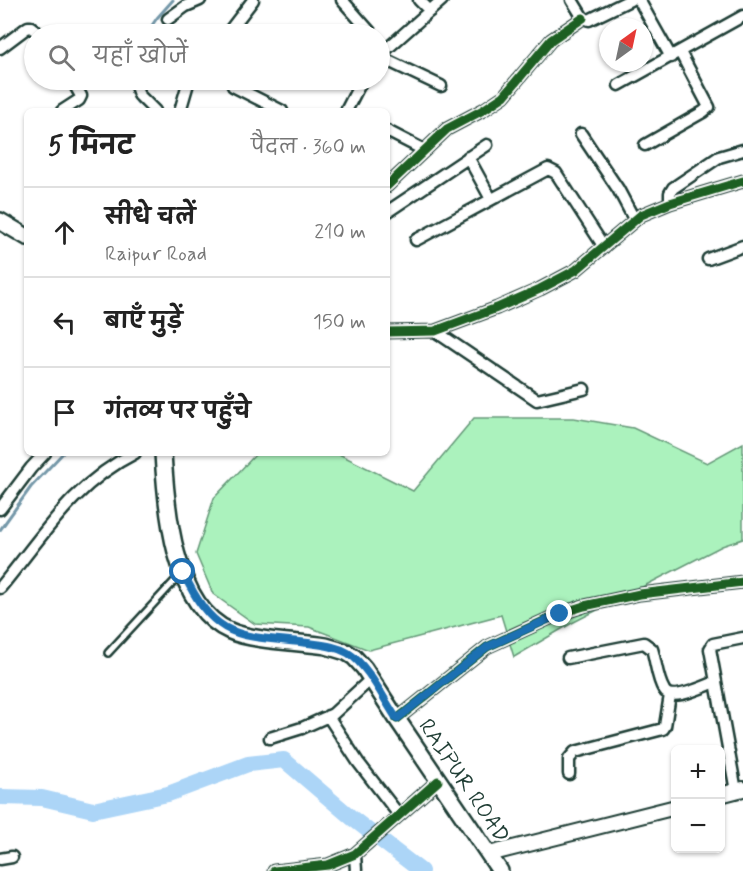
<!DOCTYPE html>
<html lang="hi">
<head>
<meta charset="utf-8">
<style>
	body { margin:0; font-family:Mynerve,"Playpen Sans Deva",sans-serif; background:#f6f6f6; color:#222 }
	.controls { position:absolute; right:18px; bottom:18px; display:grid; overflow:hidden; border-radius:9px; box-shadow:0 2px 4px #0004 }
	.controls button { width:54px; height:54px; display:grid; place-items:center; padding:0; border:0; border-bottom:2px solid #e0e0e0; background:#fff; color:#222; font:30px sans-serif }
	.compass { position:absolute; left:599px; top:18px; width:54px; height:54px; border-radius:50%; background:#fff; box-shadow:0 2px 4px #0004; rotate:33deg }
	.stop { position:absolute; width:18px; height:18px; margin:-14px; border:4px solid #1f6fb2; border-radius:50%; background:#fff }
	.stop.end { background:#1f6fb2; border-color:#fff; box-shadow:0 2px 6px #0008 }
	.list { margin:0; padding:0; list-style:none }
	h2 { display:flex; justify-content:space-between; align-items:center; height:78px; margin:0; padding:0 24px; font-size:26px }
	h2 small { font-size:20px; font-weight:400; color:#767676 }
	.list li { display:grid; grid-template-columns:39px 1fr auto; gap:18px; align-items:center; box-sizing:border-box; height:90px; padding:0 24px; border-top:2px solid #e0e0e0 }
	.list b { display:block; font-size:22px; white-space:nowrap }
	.list p { margin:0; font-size:20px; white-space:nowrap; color:#767676 }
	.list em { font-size:20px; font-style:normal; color:#767676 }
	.icon { flex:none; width:33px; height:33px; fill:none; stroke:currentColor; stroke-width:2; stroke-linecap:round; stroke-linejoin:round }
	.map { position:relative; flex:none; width:743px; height:871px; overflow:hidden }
	.search { position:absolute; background:#fff; box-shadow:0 2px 4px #0004; left:24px; top:24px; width:366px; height:66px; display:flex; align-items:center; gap:15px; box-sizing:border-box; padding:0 21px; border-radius:33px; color:#767676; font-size:22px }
	.panel { position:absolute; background:#fff; box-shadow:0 2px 4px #0004; left:24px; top:108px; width:366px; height:348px; border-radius:9px }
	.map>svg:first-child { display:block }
	.green { fill:#abf2bd; stroke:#659878; stroke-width:1.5 }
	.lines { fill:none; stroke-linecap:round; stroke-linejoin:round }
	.stream { stroke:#7498a9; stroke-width:3 }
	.river { stroke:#acd5f7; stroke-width:16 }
	.service-casing { stroke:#1f3d34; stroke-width:10 }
	.minor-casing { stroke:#1f3d34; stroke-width:15 }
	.tertiary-casing { stroke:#1f3d34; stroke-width:18 }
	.secondary-casing { stroke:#1f3d34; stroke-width:20 }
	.service { stroke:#fff; stroke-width:5 }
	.minor { stroke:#fff; stroke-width:10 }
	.tertiary { stroke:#fff; stroke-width:14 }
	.secondary { stroke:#fff; stroke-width:15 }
	.cycleway-casing { stroke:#fff; stroke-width:13 }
	.cycleway { stroke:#1b5e20; stroke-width:9 }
	.route { stroke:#1f6fb2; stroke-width:8 }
	.labels { text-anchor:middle; stroke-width:5; stroke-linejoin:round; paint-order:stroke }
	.street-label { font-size:22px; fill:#1f3d34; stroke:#fff }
</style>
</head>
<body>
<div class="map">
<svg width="743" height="871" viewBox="0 0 743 871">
	<rect width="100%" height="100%" fill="#fff"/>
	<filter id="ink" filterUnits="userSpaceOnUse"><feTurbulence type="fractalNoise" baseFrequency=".0167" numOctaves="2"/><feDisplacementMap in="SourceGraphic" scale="12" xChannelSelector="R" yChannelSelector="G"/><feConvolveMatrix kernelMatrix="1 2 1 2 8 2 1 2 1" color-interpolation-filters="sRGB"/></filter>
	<g filter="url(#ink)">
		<path class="green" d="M 474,418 L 574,418 L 633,428 L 707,463 L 743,443 L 743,539 L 722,546 L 572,623 L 514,657 L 501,615 L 369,650 L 309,627 L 255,624 L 213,594 L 196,554 L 214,498 L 257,453 L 337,453 L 413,491 Z"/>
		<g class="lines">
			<path class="stream" d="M 146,34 L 157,18 L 173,0
				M 136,96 L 137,102 L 148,111
				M 0,530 L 31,487 L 63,453"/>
			<path class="river" d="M 0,797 L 42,798 L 93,810 L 168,794 L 248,764 L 284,760 L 352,818 L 421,871"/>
			<defs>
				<path id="service" d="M 108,653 L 182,573"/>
				<path id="minor" d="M 342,0 L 372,34
					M 419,0 L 430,11
					M 572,0 L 583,18 L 589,20 L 630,0
					M 639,0 L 671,57
					M 168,19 L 186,6 L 200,0
					M 227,34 L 253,0
					M 0,48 L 28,27 L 31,27 L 39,34
					M 380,55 L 442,0
					M 380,57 L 441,86
					M 134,80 L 139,95 L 155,111
					M 619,85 L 743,16
					M 233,86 L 282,111
					M 62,111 L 79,100 L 81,96 L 72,80
					M 180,111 L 189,80
					M 346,111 L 362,80
					M 387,131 L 424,150
					M 581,134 L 618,189 L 634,219
					M 645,145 L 703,112 L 709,107 L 680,52
					M 468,157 L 491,199
					M 387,186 L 447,129 L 483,110 L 504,96 L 551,40 L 583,18
					M 670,203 L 670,193 L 673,188 L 719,157 L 743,150
					M 387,212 L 487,145
					M 416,240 L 548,169 L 556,173 L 604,247
					M 708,259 L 743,246
					M 435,331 L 537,400 L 584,389
					M 387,332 L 435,331 L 497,308 L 540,289 L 576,270 L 641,215 L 670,203 L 743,181
					M 0,509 L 31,468 L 45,453
					M 0,588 C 43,536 73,484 135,453
					M 568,658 L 644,643 L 652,649 C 656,661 657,679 664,690 C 671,703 704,686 716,682
					M 328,716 L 358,762 L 399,815
					M 397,719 L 487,647 L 559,614 L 584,606 L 640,594 L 743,582
					M 270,738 L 302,728 L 333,714 L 371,679
					M 569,774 L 569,759 L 575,752 L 663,729 L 665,726 L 670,695
					M 736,791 L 710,649 L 713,644 L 743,638
					M 355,854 L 356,871
					M 0,859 L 12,857
					M 274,871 L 328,865 L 355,854 L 438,781"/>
				<path id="tertiary" d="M 720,795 L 743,789
					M 489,854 L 676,807"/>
				<path id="secondary" d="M 0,221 L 27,237
					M 163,453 C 166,507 173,606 230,631 C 252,641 301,642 326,646 L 346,652 L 354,657 L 364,668 L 397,719 L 500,871"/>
			</defs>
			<use href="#service" class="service-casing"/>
			<use href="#minor" class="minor-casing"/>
			<use href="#tertiary" class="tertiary-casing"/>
			<use href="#secondary" class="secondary-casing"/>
			<use href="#service" class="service"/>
			<use href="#minor" class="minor"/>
			<use href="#tertiary" class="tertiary"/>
			<use href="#secondary" class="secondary"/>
			<defs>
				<path id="cycleway" d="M 387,186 L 447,129 L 483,110 L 504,96 L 551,40 L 583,18
					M 387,332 L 435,331 L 497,308 L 540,289 L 576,270 L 641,215 L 670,203 L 743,181
					M 397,719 L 487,647 L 559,614 L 584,606 L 640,594 L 743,582
					M 274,871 L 328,865 L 355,854 L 438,781"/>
			</defs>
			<use href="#cycleway" class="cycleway-casing"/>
			<use href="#cycleway" class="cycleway"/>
		</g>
	</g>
	<g class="lines" filter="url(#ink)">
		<path class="route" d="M 183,572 C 215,642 240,635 308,643 C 322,645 336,646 348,653 C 368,665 384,700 397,719 L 487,647 L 560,614"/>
	</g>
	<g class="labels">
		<g class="street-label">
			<text transform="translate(465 780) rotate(56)" y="8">RAIPUR ROAD</text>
		</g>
	</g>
</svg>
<div class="controls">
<button>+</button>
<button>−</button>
</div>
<svg class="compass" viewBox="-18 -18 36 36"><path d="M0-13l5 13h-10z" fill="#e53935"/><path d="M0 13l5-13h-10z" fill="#767676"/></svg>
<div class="stop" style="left:183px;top:572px"></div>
<div class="stop end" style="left:560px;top:614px"></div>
<div class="search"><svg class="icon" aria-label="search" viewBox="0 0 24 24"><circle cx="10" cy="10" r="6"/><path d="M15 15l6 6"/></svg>यहाँ खोजें</div>
<section class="panel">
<h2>5 मिनट<small>पैदल · 360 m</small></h2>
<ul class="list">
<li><svg class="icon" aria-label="ahead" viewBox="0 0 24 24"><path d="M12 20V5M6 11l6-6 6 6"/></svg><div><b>सीधे चलें</b><p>Raipur Road</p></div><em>210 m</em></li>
<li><svg class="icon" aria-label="left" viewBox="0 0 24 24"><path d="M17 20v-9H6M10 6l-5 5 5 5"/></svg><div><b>बाएँ मुड़ें</b></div><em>150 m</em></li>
<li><svg class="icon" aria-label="arrive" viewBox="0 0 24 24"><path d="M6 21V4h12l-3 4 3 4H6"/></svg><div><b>गंतव्य पर पहुँचे</b></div></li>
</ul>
</section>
</div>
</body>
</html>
